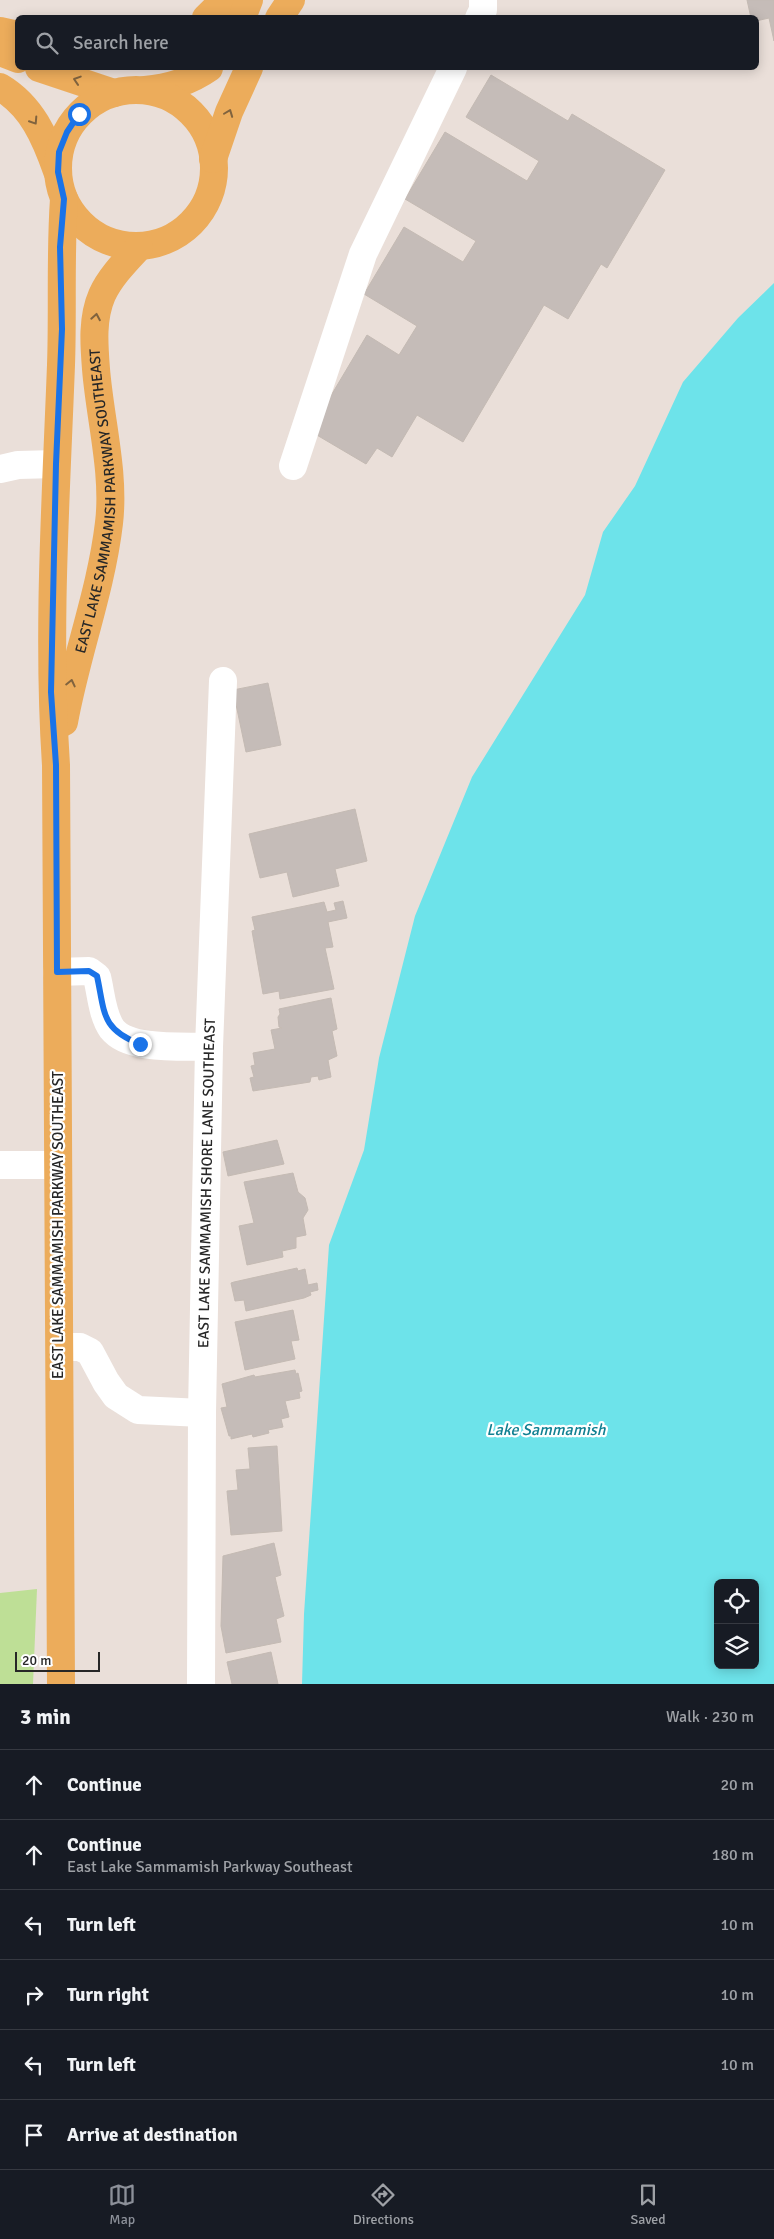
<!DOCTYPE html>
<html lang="en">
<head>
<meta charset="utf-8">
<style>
	body { margin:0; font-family:Signika,sans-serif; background:#242831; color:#f1f3f6 }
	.controls { position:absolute; right:15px; bottom:15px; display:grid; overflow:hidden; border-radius:8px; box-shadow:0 2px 12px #0003 }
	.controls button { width:45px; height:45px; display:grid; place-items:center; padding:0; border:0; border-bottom:1px solid #363941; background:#171b24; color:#f1f3f6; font:25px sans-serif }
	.scale { position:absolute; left:15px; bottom:12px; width:85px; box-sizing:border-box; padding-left:5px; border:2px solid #272727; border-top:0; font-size:14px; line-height:18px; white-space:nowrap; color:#272727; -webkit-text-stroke:4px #fff; paint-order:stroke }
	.stop { position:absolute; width:15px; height:15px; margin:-11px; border:4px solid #1a73e8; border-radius:50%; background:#fff }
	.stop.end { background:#1a73e8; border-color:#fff; box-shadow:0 1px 5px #0008 }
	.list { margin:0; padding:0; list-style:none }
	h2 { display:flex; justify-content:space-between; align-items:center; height:65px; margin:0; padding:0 20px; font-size:21px }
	h2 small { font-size:16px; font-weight:400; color:#9ea1a6 }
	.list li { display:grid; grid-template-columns:32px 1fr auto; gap:15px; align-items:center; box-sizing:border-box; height:70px; padding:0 20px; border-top:1px solid #363941 }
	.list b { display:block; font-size:19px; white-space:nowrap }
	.list p { margin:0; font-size:16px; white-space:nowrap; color:#9ea1a6 }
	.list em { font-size:16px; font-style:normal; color:#9ea1a6 }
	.icon { flex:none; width:28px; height:28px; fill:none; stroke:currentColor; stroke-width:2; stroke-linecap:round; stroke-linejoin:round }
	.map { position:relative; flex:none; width:774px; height:1684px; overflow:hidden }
	.search { position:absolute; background:#171b24; box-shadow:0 2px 12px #0003; left:15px; right:15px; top:15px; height:55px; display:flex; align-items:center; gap:12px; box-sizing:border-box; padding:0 18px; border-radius:8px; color:#9ea1a6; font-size:19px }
	.sheet { height:485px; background:#171b24 }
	nav { display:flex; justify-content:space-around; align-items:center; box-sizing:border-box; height:70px; border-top:1px solid #363941; background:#171b24; font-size:14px; color:#9ea1a6 }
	nav a { display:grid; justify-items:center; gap:2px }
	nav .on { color:#8c9099 }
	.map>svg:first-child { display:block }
	.green { fill:#bedf96 }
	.water { fill:#6de3ea; fill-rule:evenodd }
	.building { fill:#c5bcb8; stroke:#c4bab3 }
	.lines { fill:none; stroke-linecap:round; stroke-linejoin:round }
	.minor { stroke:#fff; stroke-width:28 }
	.major { stroke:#ecac5b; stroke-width:28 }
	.oneway { stroke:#80633e }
	.route { stroke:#1a73e8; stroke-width:6 }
	.labels { text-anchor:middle; stroke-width:4.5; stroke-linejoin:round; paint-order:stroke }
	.street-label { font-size:15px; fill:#272727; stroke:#fff }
	.water-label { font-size:16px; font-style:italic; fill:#118092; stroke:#fff }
</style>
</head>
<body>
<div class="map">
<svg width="774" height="1684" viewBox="0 0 774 1684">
	<rect width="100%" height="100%" fill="#eadfd9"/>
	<path class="green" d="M 37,1589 L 33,1684 L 0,1684 L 0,1593 Z"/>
	<path class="water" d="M 774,283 L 774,1684 L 302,1684 L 304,1614 L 329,1245 L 364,1150 L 379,1058 L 415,916 L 472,777 L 585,595 L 603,532 L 635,486 L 683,382 L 738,318 ZM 718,1583 L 755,1583 L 755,1665 L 718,1665 Z"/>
	<path class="building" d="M 747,0 L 774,0 L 774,41 L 769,18 L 756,21 L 756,18 L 751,18 Z
		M 491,75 L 568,121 L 572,114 L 665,170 L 607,268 L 601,264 L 568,319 L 544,305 L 463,442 L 417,415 L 392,457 L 377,448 L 366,464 L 310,431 L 367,335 L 399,355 L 417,326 L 364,294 L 404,227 L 463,262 L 476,241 L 405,199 L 445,132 L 527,181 L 539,161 L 466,117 Z
		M 268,683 L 281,745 L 246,752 L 233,690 Z
		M 355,809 L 367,861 L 335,869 L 339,886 L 293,897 L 287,872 L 260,878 L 249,834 Z
		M 343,901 L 347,918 L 328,922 L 333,947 L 325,948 L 334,989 L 280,999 L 279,991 L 263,994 L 252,931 L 255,930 L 252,917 L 324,902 L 327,912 L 336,910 L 334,903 Z
		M 331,998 L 337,1029 L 332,1031 L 337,1056 L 328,1060 L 331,1077 L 319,1080 L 318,1076 L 311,1077 L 310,1082 L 253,1091 L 250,1078 L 254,1077 L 251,1066 L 255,1065 L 253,1053 L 275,1049 L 271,1030 L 282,1028 L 279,1027 L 278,1017 L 280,1014 L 279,1009 Z
		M 277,1140 L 284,1164 L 228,1176 L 223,1152 Z
		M 293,1173 L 298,1192 L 305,1198 L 308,1210 L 303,1218 L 306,1235 L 296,1237 L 296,1248 L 282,1251 L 283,1257 L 247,1265 L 239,1226 L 254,1223 L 244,1182 Z
		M 297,1268 L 298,1271 L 305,1269 L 308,1285 L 317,1283 L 318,1290 L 310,1292 L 311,1295 L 304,1298 L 246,1311 L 244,1300 L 235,1301 L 231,1283 L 234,1282 Z
		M 293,1310 L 299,1340 L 291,1341 L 295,1359 L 245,1370 L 235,1322 Z
		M 295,1370 L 296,1374 L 298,1373 L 302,1391 L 299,1392 L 300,1398 L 285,1401 L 289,1417 L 281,1419 L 283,1427 L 268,1430 L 269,1433 L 253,1437 L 252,1434 L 231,1439 L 231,1436 L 229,1436 L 221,1408 L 227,1407 L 222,1384 L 254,1375 L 255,1377 Z
		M 277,1446 L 282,1531 L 231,1535 L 227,1491 L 238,1490 L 236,1470 L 250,1469 L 248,1448 Z
		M 274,1543 L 281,1575 L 275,1577 L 284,1616 L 276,1619 L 281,1642 L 226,1653 L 221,1626 L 223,1556 Z
		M 271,1652 L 278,1684 L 232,1684 L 227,1662 Z"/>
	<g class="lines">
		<g class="minor">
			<path d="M 479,18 L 483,10 L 483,0"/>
			<path d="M 293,466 L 363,254 L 453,68"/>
			<path d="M 0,469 L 18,465 L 56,464"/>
			<path d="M 57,972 L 89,971 L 97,977 C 101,993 102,1015 112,1029 C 129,1051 184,1046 209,1047"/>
			<path d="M 0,1165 L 58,1165"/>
			<path d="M 60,1347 L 80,1347 L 90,1352 L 106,1382 L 116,1396 L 138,1410 L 202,1413"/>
			<path id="s1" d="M 201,1684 L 202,1413 L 209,1047 L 223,681"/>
		</g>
		<g class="major">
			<path d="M 206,18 L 224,0"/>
			<path d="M 242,18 L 249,0"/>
			<path d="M 279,18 L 291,0"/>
			<path d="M 0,31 L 18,35"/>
			<path d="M 0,52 L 18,59"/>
			<path d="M 39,68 L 114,93"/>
			<path d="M 0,87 C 32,106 45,137 57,171"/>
			<path d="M 145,90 C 169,88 189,82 209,68"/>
			<circle cx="136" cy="168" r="78"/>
			<path d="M 213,159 L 229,112 L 249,68"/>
			<path id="s2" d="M 64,722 C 76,655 101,591 109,523 C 115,473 100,419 96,369 C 94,344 92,318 102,295 C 110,277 126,261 139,247"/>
			<path d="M 61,1684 L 56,765 C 47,632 56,498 61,365 C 63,310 60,255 64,199"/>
		</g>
	</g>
	<defs><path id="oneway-chevron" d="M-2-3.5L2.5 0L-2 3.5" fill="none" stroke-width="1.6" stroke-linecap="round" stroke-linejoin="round" transform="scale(1.25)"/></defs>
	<g class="oneway">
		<use href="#oneway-chevron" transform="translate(77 80) rotate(-162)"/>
		<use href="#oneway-chevron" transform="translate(229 113) rotate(-69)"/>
		<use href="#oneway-chevron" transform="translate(34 121) rotate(57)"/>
		<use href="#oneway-chevron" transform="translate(96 317) rotate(-80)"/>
		<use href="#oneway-chevron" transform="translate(71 683) rotate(-77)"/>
	</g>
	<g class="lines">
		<path class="route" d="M 79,114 L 67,132 L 59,152 L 58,172 L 64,199 L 60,247 L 62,329 L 56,464 L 51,692 L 56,765 L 57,972 L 89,971 L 97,976 C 105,1013 101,1029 140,1044"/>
	</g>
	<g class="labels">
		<g class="street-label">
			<text dy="5" stroke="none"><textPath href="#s2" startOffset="225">EAST LAKE SAMMAMISH PARKWAY SOUTHEAST</textPath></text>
			<text dy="5" stroke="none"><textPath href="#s1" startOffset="501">EAST LAKE SAMMAMISH SHORE LANE SOUTHEAST</textPath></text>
			<text transform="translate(58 1225) rotate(-90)" y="5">EAST LAKE SAMMAMISH PARKWAY SOUTHEAST</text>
		</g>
		<g class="water-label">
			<text x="546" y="1435">Lake Sammamish</text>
		</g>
	</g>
</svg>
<div class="controls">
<button><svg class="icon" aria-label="locate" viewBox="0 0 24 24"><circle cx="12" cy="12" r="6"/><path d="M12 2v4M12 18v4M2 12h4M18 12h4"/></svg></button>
<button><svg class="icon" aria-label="layers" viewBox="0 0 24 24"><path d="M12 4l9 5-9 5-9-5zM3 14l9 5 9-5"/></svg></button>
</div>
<div class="scale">20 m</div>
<div class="stop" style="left:79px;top:114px"></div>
<div class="stop end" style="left:140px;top:1044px"></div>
<div class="search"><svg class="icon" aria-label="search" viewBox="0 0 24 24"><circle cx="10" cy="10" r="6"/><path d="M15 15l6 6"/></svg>Search here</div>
</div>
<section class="sheet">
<h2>3 min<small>Walk · 230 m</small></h2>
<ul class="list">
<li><svg class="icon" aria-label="ahead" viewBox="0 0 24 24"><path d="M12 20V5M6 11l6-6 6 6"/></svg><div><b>Continue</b></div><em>20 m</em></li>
<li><svg class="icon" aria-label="ahead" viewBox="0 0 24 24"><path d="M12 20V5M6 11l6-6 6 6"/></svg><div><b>Continue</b><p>East Lake Sammamish Parkway Southeast</p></div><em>180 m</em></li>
<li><svg class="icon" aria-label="left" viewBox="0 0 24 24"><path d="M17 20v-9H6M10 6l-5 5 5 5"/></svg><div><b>Turn left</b></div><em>10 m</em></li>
<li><svg class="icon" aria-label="right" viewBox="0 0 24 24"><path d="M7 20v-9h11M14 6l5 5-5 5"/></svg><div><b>Turn right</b></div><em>10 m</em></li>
<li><svg class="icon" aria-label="left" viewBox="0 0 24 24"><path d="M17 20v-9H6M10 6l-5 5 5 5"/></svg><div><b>Turn left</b></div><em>10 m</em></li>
<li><svg class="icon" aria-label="arrive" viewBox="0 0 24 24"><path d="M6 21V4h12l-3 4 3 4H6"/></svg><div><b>Arrive at destination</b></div></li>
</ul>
</section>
<nav>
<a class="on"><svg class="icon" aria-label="map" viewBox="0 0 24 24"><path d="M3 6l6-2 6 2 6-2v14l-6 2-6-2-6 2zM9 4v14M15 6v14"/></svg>Map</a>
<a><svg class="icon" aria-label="directions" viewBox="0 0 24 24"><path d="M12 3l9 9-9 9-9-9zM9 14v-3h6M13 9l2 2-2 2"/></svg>Directions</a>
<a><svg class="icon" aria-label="saved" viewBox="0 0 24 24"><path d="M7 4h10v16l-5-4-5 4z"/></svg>Saved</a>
</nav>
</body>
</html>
